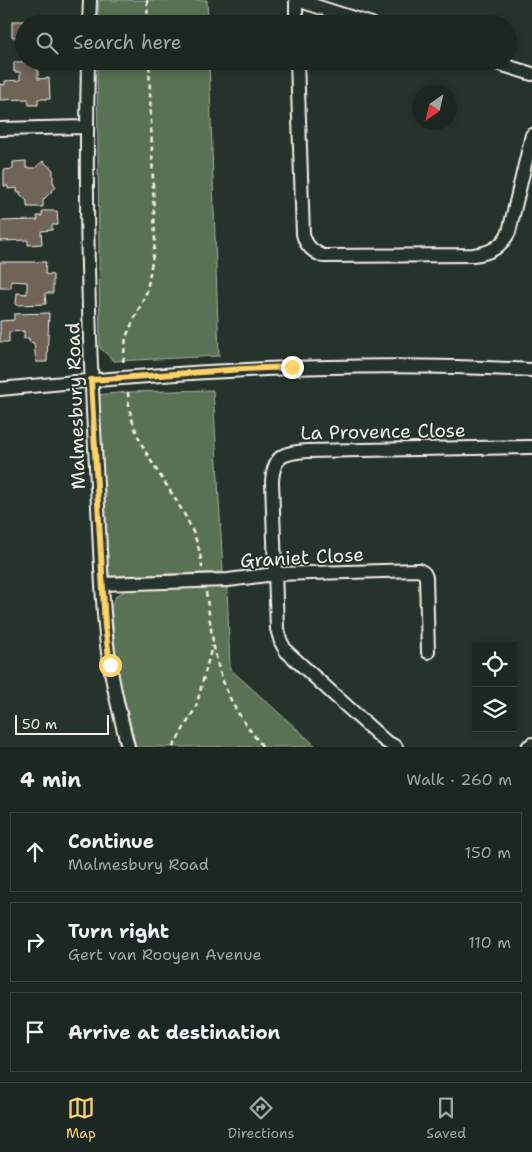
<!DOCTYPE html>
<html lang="en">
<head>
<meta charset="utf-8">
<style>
	body { margin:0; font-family:"Shantell Sans",sans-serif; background:#252e2a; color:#f1f3f6 }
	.controls { position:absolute; right:15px; bottom:15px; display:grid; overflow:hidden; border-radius:0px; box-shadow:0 2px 8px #0003 }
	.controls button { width:45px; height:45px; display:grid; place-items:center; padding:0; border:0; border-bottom:1px solid #3a4340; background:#1c2622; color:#f1f3f6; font:25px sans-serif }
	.compass { position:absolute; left:412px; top:85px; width:45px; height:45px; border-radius:50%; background:#1c2622; box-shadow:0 2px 8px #0003; rotate:214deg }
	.scale { position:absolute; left:15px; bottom:12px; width:94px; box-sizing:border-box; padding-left:5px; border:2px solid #f4f1e8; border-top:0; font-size:14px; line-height:18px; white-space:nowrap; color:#f4f1e8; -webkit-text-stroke:4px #26332d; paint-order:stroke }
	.stop { position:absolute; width:15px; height:15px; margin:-11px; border:4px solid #ffd166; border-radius:50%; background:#fff }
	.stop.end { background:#ffd166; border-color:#fff; box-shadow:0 1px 5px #0008 }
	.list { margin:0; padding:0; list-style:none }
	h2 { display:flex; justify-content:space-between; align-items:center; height:65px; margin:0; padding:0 20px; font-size:21px }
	h2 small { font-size:16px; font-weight:400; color:#a0a5a5 }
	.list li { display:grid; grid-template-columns:32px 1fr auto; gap:15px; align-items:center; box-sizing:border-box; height:80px; margin:0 10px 10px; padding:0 10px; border:1px solid #3a4340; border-radius:0px }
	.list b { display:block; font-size:19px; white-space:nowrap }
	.list p { margin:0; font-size:16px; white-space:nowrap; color:#a0a5a5 }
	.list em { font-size:16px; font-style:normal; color:#a0a5a5 }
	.icon { flex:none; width:28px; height:28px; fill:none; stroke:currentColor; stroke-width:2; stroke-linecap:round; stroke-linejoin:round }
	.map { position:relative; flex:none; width:532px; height:747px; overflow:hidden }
	.search { position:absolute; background:#1c2622; box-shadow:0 2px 8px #0003; left:15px; right:15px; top:15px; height:55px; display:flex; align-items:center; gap:12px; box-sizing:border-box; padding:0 18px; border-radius:28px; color:#a0a5a5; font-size:19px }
	.sheet { height:335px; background:#1c2622 }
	nav { display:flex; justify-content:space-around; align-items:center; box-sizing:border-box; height:70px; border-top:1px solid #3a4340; background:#1c2622; font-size:14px; color:#a0a5a5 }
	nav a { display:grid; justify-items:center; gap:2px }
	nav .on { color:#ffd166 }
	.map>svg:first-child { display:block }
	.green { fill:#5a7156; stroke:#a7b19f }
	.building { fill:#6f6359; stroke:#f4f1e8 }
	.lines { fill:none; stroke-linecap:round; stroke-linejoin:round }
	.minor-casing { stroke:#f4f1e8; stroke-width:16 }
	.path { stroke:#f4f1e8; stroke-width:2.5; stroke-dasharray:5 4; stroke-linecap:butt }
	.minor { stroke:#26332d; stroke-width:12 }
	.route { stroke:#ffd166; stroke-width:6 }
	.labels { text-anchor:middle; stroke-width:4; stroke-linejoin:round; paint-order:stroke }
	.street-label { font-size:19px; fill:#f4f1e8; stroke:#26332d }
</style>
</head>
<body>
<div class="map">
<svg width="532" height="747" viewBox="0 0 532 747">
	<rect width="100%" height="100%" fill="#26332d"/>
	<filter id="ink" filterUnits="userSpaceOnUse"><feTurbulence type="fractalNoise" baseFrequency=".02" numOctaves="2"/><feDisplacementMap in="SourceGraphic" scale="10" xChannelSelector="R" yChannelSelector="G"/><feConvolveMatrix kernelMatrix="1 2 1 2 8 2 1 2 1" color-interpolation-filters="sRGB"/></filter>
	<g filter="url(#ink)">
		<path class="green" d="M 99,0 L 207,0 L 208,24 L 97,24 Z
			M 97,61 L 209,61 L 219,356 L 114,361 L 100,348 Z
			M 213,390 L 223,572 L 109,576 L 98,395 L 128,392 Z
			M 227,585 L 230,669 L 317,747 L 136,747 L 118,672 L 111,607 L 116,596 L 128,589 Z"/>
		<path class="building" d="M 41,18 L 53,18 L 53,24 L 24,24 L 24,37 L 12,37 L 12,21 L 41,21 Z
			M 38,61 L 38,79 L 49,78 L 50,99 L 38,99 L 38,105 L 29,105 L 28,99 L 0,100 L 0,84 L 5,85 L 5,81 L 20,80 L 20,72 L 14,72 L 14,62 Z
			M 26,161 L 26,168 L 35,168 L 43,161 L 53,170 L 53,182 L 56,187 L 43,200 L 43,207 L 27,207 L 27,201 L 20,194 L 21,192 L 17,192 L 17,188 L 8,189 L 8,186 L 4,186 L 4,170 L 13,169 L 13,162 Z
			M 42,211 L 57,211 L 58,225 L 52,225 L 52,230 L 41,231 L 42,244 L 28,245 L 28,240 L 0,241 L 0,221 L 38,220 L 37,216 L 42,216 Z
			M 0,262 L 46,262 L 45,274 L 53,275 L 53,293 L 45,293 L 46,304 L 16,305 L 17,293 L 27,294 L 27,282 L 11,281 L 11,288 L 0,288 Z
			M 49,313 L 47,362 L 36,362 L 34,343 L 29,342 L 29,338 L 24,339 L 24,331 L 9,332 L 9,342 L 0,342 L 0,321 L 14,320 L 14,314 Z"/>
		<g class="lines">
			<defs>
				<path id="minor" d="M 296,0 L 296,24
					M 297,0 L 372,24
					M 89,24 L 90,0
					M 88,61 C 85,196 88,331 96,466 C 99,519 100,572 105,625 C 108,666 118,707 128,747
					M 297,61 L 303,234 C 306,246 312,251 323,256 L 473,255 C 491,253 501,247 509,232 L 532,135
					M 490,61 L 532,74
					M 0,129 L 86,127
					M 0,389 C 179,371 352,360 532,370
					M 102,584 L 228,580 L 275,574 L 419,570 L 424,573 L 426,577 L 428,652
					M 396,747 L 385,741 L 286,651 L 281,642 L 277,629 L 272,481 C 274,455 283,453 307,451 L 532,447
					M 528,747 L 532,744"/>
			</defs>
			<use href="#minor" class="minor-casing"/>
			<path class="path" d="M 147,0 L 148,24
				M 123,362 L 126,337 L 147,291 L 155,243 L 149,61
				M 128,392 C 129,460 197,502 202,568
				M 206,592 C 211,625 213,660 227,691 C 235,712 250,730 263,747
				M 173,747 L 196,707 L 212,646"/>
			<use href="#minor" class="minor"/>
		</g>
	</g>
	<g class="lines" filter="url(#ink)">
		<path class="route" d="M 110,665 L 105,626 L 91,380 L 243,369 L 292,367"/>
	</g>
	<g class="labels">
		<g class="street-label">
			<text transform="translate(75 406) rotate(-92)" y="7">Malmesbury Road</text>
			<text transform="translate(383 431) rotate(-1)" y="7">La Provence Close</text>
			<text transform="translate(302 557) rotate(-3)" y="7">Graniet Close</text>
		</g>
	</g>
</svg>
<div class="controls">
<button><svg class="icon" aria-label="locate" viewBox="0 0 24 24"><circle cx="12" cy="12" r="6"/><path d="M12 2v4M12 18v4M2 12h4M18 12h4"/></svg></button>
<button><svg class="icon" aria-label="layers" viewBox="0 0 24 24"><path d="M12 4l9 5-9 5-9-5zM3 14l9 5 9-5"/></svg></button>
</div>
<svg class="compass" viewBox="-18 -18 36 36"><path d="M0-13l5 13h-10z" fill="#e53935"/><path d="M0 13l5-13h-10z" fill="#a0a5a5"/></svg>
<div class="scale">50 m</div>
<div class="stop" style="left:110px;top:665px"></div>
<div class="stop end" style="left:292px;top:367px"></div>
<div class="search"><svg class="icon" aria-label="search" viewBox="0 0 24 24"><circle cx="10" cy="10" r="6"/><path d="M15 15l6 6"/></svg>Search here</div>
</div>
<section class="sheet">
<h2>4 min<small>Walk · 260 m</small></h2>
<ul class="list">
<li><svg class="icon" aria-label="ahead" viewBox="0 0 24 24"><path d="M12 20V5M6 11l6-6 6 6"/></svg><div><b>Continue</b><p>Malmesbury Road</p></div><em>150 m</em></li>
<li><svg class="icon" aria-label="right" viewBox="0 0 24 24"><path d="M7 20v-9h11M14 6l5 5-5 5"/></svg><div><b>Turn right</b><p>Gert van Rooyen Avenue</p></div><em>110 m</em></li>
<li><svg class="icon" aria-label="arrive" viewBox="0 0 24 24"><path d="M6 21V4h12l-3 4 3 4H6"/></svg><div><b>Arrive at destination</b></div></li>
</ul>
</section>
<nav>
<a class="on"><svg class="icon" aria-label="map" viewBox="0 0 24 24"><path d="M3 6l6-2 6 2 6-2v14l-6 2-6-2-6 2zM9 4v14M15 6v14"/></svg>Map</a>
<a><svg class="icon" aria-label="directions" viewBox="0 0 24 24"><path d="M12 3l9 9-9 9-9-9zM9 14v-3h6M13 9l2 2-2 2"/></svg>Directions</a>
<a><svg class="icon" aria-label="saved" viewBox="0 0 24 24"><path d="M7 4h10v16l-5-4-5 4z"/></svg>Saved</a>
</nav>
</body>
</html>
